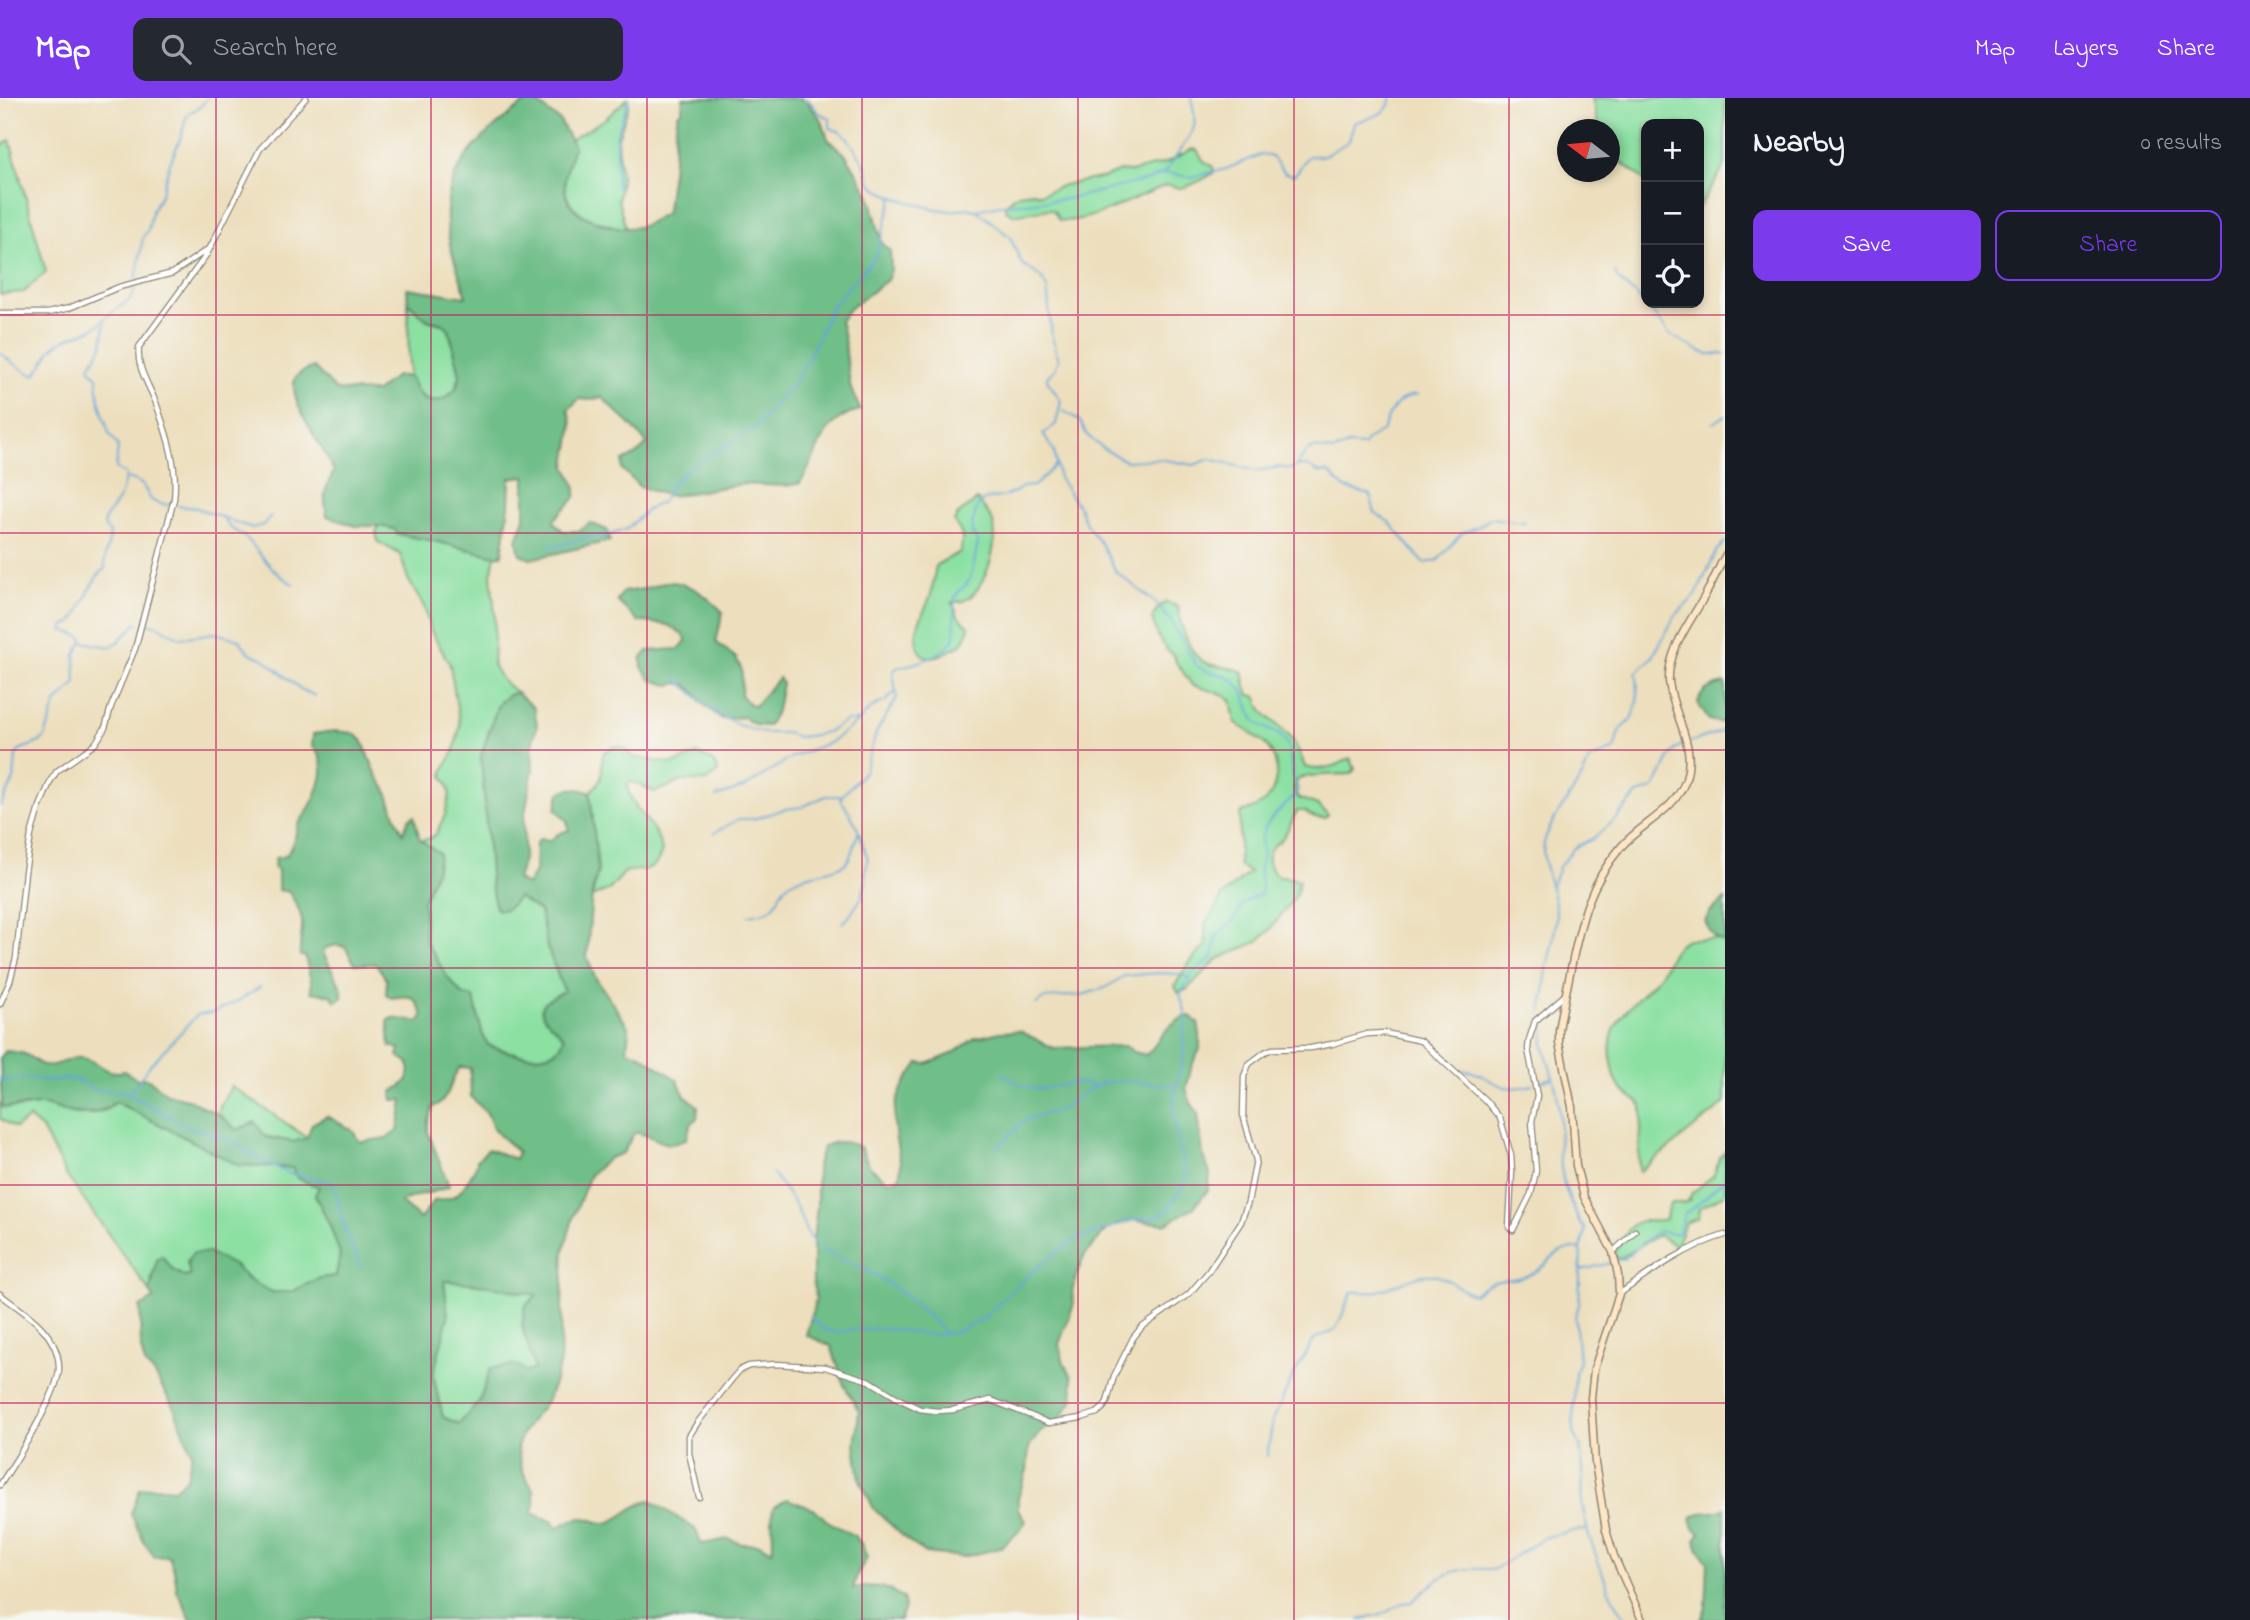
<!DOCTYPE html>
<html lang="en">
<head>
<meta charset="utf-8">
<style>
	body { margin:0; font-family:"Indie Flower",sans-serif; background:#242831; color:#f1f3f6 }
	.controls { position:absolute; right:21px; top:21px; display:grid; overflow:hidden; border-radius:14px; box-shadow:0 4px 10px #0003 }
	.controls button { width:63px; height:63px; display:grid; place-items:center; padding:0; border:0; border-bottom:2px solid #363941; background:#171b24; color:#f1f3f6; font:35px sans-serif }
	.compass { position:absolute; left:1557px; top:21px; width:63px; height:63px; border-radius:50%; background:#171b24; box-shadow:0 4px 10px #0003; rotate:286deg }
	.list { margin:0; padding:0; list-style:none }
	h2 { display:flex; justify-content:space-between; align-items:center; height:91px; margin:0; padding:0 28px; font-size:30px }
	h2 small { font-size:23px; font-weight:400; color:#9ea1a6 }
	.actions { display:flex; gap:14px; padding:21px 28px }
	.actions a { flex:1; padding:16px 0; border:2px solid #7c3aed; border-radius:14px; text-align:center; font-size:24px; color:#7c3aed }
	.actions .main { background:#7c3aed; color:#fff }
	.icon { flex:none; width:38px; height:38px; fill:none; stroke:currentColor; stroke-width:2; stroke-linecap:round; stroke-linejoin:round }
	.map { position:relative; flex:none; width:1725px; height:1522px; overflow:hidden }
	header { display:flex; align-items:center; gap:42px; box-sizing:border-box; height:98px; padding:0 35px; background:#7c3aed; color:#fff }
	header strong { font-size:33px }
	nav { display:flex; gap:38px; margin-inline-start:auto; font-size:24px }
	.search { width:490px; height:63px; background:#242831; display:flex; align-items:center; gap:18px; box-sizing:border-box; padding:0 24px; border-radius:14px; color:#9ea1a6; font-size:26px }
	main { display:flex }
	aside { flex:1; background:#171b24 }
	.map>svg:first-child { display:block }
	.green { fill:#8be0a2; stroke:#5b8666; stroke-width:2 }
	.forest { fill:#70be88; stroke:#4e745a; stroke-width:2; fill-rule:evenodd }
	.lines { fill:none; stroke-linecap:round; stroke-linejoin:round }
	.stream { stroke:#63a7d8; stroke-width:2 }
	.street-casing { stroke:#8c8574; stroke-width:7 }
	.secondary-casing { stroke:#8c8574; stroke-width:9 }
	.street { stroke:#fff; stroke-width:4.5 }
	.secondary { stroke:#fde5c5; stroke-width:6 }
	.grid { fill:none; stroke:#c2185b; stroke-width:2; stroke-opacity:0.55 }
</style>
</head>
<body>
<header>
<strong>Map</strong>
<div class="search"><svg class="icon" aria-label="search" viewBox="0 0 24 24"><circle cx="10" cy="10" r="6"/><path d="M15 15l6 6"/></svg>Search here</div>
<nav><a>Map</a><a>Layers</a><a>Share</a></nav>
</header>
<main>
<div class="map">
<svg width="1725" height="1522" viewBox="0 0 1725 1522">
	<rect width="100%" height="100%" fill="#f6f6f2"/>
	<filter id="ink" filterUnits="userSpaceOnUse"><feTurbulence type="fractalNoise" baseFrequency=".0143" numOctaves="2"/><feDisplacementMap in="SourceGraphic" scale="14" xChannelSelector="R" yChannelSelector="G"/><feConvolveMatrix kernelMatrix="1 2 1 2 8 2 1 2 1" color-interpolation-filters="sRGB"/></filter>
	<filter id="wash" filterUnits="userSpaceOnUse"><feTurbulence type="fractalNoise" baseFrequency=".00686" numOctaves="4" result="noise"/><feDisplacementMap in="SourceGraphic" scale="28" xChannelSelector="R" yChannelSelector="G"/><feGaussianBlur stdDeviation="1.57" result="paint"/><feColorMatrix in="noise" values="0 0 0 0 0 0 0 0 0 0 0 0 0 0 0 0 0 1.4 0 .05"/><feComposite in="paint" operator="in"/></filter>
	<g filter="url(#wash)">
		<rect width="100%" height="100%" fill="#eddfbd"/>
		<path class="green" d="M 628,0 L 629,7 L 617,43 L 621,80 L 618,102 L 626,131 C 598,124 562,118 565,81 C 565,71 571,59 574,49 L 570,42 L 605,21 Z
			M 1592,0 L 1725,0 L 1725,67 L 1700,108 L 1699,26 L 1646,26 L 1646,83 L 1610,56 L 1610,32 L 1599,31 Z
			M 10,42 L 46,174 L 24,194 L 0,196 L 0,49 Z
			M 1192,51 L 1197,52 L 1203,62 L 1213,69 L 1214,74 C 1209,79 1187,90 1180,90 C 1173,90 1171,85 1164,88 C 1137,98 1087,127 1059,122 L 1054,113 L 1049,111 L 1014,117 L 1005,111 L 1005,107 L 1018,96 L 1033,94 L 1041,96 L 1064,87 L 1105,79 L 1120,73 L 1131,74 L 1168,64 Z
			M 408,205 L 418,212 L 427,222 L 445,227 L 449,233 L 460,277 L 455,292 L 443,301 L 432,304 L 419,296 L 409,278 Z
			M 977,402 C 981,405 992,420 993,424 C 1000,444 985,495 963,503 C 960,504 956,503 952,504 L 958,518 L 969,528 C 968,534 966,543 960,547 C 957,549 954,550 951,552 C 937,560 922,566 917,546 C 913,530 925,514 930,499 C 933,490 934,478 936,467 L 960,454 C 964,440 963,436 954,424 L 957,417 Z
			M 379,428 L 394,431 L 398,436 L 438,444 L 495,458 L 491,477 L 495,518 L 493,567 L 502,582 L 517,595 L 511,596 L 498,606 L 481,658 L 491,788 L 496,811 L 503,811 L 517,798 L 540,814 L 547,849 L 564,893 L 544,905 L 550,926 L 561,932 L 564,940 C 556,970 507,954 488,947 L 482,935 L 474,900 L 462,896 L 448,880 L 426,844 L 423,803 L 437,770 L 439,755 L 420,742 L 429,741 L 436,736 L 445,717 L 450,696 L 448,687 L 443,678 L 444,671 L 454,654 L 460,628 L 450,567 L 431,533 L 424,509 L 408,481 L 400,456 L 378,444 L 376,434 Z
			M 1166,504 L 1178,509 C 1179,524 1190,558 1204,564 C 1217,570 1231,568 1243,574 L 1248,596 L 1257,599 C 1261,621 1282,626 1293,643 C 1299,651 1302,660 1305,669 C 1321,674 1336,669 1350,660 L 1355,671 L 1351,676 C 1341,677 1306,676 1299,681 C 1296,683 1295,688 1294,691 L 1298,700 L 1318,707 L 1328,717 L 1325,720 C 1317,720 1311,719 1305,713 L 1297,713 C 1292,722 1288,733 1281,742 C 1278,745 1274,746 1272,749 C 1264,759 1268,771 1278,778 C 1284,781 1292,779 1299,782 L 1296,797 L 1269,833 L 1257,844 L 1218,861 L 1186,892 L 1178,894 L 1175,888 C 1183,873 1192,859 1206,848 L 1205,825 L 1215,812 L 1222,798 L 1250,774 L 1239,768 L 1240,716 C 1246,713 1254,711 1260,707 C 1279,694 1282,664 1266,647 C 1259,640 1244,631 1235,624 L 1231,602 L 1225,597 L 1192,587 L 1176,564 L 1174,557 C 1162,551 1155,533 1152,520 L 1159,509 Z
			M 616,648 L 624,650 L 633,659 L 673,666 L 697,656 C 707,659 715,663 718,673 L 707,683 L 682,683 L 655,694 C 646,691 640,685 630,684 L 627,688 C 632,714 656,723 662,753 C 653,778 646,769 625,774 L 610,791 L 592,799 L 598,773 L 590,694 C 609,677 598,673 604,654 Z
			M 1687,841 L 1716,841 L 1725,844 L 1725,1005 L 1639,1074 C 1637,1052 1643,1030 1642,1008 C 1635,999 1623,996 1618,986 C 1615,982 1614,975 1613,970 C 1601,925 1632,910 1658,879 C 1667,868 1672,847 1687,841 Z
			M 231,988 L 308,1040 L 293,1044 L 237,1032 L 218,1016 C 220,1004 227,999 231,988 Z
			M 116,1004 L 238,1067 L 292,1070 L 319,1089 L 316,1097 L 330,1128 L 340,1156 L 336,1178 C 317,1180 311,1186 294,1193 C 272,1202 249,1183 235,1168 L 185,1179 L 174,1173 L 162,1158 L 152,1178 L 150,1194 L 66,1077 L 42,1031 L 29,1020 L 16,1030 L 0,1021 L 0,1006 L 2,1009 L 19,1010 L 43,1006 L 75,1016 L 92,1016 L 106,1012 Z
			M 1725,1054 L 1725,1096 L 1699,1111 L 1698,1120 L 1685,1125 L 1676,1148 L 1658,1137 L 1617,1162 L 1614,1154 C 1621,1146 1628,1130 1634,1126 C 1644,1119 1657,1127 1666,1121 L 1668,1109 L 1672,1105 L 1684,1105 L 1689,1102 L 1692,1095 L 1714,1077 L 1720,1059 Z
			M 444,1183 L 484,1185 L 518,1194 L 538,1196 L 522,1228 L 535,1271 L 527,1274 L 492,1270 L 479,1304 L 459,1326 L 443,1319 L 433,1277 L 448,1219 Z"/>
		<path class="forest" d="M 531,0 L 560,23 L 574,49 C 569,65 562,80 566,98 C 571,118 608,130 626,130 C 642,131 655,122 667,114 C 668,100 670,88 672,74 C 674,55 674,35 678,16 L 682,13 L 683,0 L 801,0 L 808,5 L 822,23 L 828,41 L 846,57 L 858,77 L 870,98 L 882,145 L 890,153 L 891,172 L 887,182 L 849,211 L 840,223 C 847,244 846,268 851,291 C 853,298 858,304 860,312 C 819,321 821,355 800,385 L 786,388 L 743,386 L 671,398 L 640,389 L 622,371 L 623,363 L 637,356 L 647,346 C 635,328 616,315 602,299 L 590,302 L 579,301 L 568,312 C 577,328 567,351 566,369 C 587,404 572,398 553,423 L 563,433 L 578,433 L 590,425 L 607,432 L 610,443 L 531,461 L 520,456 L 517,442 L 525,420 L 525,378 L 510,380 L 509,408 L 502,457 L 496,458 L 438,444 L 398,436 L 394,431 L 379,428 L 355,428 L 327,418 C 323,399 324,390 334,374 C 326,351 287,305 295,281 C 298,274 307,272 314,269 L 336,292 L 376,294 L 396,278 L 409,278 C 414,284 415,291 420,297 C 434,313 459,296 460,278 C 460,274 450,234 448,230 C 443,223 435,225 428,222 C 422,220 415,209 408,205 L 407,190 L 466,199 C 462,181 454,164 450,147 C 434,72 478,41 531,0 Z
			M 667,484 C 690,483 706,498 723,514 L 716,544 L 736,560 L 742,572 L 741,597 L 749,606 L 754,608 C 764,599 769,589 779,580 L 782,586 L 777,612 L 768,628 L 755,627 L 743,619 L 722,621 L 702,605 L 696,596 L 687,587 L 676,585 L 669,587 L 651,582 L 642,569 L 641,561 L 648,553 L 679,551 L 686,543 L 685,538 L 668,527 L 638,523 L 617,503 L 623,494 L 644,491 Z
			M 1725,585 L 1725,625 L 1709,622 L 1698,606 C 1700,592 1713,587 1725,585 Z
			M 517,595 L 534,610 L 537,627 L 532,647 L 533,670 L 524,721 L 524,758 L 517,782 L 527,787 L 535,774 L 536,745 L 540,741 L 550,743 L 558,736 L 569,732 L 567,723 L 556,711 L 560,695 C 570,688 579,691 590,694 L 598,773 L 592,795 L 587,859 L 595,879 L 629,930 L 627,952 L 641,957 L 677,982 L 685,998 L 698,1008 L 697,1020 L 691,1025 L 686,1041 C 662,1055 655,1034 634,1035 L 623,1055 L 609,1060 L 590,1077 L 573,1120 L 564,1153 L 560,1263 L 554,1286 L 547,1302 L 523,1334 L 517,1349 L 522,1372 L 533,1391 L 535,1406 L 532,1415 L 552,1423 L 557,1430 C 565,1425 574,1420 583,1420 C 593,1420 601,1428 610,1424 C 625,1418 633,1407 650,1402 L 695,1431 L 702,1446 L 728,1441 L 742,1446 L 759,1446 L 772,1453 C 775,1444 770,1425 773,1410 L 787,1401 L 816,1412 L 826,1422 L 856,1439 L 862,1447 L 867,1460 L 857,1477 L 853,1490 C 875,1487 884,1487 903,1500 L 905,1510 L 900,1522 L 191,1522 L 177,1492 L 175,1476 L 169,1458 L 155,1459 L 145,1446 L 131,1416 L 140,1391 L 155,1389 L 174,1391 L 187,1380 L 192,1355 L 174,1310 L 154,1275 L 145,1267 L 141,1250 L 140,1209 L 154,1201 L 150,1194 L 157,1162 L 162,1158 L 174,1173 L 185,1179 L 190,1178 L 187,1164 L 193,1155 L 209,1155 L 235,1168 L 248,1182 L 272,1194 L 291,1194 L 320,1180 L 336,1178 L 340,1156 L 330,1128 L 315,1097 L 319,1089 L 297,1080 L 292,1070 L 238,1067 L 116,1004 C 97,1018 80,1018 58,1011 C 52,1009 46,1007 41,1007 C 27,1007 17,1010 2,1009 L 0,960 L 6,953 C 12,954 22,954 27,957 C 34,961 38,967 46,968 C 59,968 70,958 83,960 C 98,963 107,978 124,973 L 137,981 L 147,980 L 167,996 L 187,1001 L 218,1016 L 237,1032 L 255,1024 L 266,1039 L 293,1044 L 307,1040 L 312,1026 L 327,1018 L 353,1033 L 357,1040 L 361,1044 L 386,1040 L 398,1033 L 403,1002 L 393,1002 L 392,994 C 406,986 413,981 408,964 L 398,958 L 400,951 L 390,948 L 388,922 L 392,920 L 419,924 L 423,918 C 415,896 411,897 391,900 L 386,896 L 387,882 L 376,866 L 355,866 L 345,849 L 336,847 L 325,850 L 323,855 L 342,891 L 342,900 L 335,903 L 331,897 L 311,894 L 311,883 L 305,858 L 300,858 C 299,847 302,838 302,828 C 303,816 295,804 289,794 L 278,792 L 278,772 L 274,769 L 275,760 L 286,758 C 293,748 295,739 298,728 C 300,723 304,718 307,714 C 318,695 332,666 312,648 L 313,636 L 336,633 L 353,635 L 362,642 L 377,678 L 386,691 L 396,720 L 403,735 L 409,721 L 414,718 L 420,742 L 439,755 L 437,770 L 423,803 L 426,844 L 448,880 L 462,896 L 474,900 L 482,935 L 488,947 C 507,955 556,970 564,940 C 560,931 533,917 544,905 C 549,900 558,897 564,893 L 547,849 L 540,814 L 518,799 C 512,806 507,815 496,811 L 491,788 L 481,658 L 498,606 L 508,597 ZM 460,969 L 470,970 L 471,999 L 487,1015 L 494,1032 L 518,1054 L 515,1061 L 488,1051 L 477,1062 C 478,1070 474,1070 471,1077 C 460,1097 457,1100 434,1103 L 420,1121 C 414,1114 406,1111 401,1104 C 416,1095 434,1096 449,1088 L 428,1034 L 428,1025 L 433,1009 C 452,1001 449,982 460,969 ZM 444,1183 C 477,1184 505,1191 537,1197 L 525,1208 L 522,1228 L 535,1271 L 527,1274 L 517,1267 L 491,1270 L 479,1304 L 459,1326 L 443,1319 L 433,1277 L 448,1219 Z
			M 1725,801 L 1725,844 C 1712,840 1710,835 1705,823 L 1710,814 Z
			M 1190,918 L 1198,925 L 1200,937 L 1200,951 L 1192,967 L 1186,991 L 1190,1003 L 1198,1016 L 1203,1057 L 1210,1076 L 1208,1092 L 1193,1110 L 1165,1126 L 1135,1122 L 1118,1126 L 1104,1134 L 1085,1157 L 1077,1175 L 1072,1194 L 1074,1206 L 1059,1246 L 1064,1265 L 1072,1279 L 1073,1302 L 1059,1322 L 1041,1333 L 1029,1349 L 1027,1372 L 1018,1400 L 1018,1412 L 1026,1423 L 1018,1434 L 1000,1450 L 963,1459 L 925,1455 L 906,1441 L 874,1411 L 860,1382 L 855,1347 L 859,1313 L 844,1287 L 831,1248 L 806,1237 L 816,1201 L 813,1185 L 813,1143 L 817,1108 L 817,1067 L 823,1049 C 836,1042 846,1043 860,1049 L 870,1069 L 888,1083 L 899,1080 C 903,1066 899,1061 897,1047 C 890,1010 896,995 919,965 L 927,966 L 952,956 L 975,940 L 1000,934 L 1020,933 L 1053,950 L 1125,948 L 1134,954 L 1146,957 C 1163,941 1165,923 1190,918 Z
			M 1725,1410 L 1725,1522 L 1701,1522 L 1706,1510 L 1708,1465 L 1698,1450 L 1696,1441 L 1700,1435 L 1694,1430 L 1691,1420 C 1700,1410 1714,1418 1725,1410 Z"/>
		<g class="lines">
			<path class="stream" d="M 807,0 L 819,15 L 830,20 L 830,30 L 841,34 L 847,39 L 865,66 L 869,82 L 877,91 L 896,100 L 935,111 L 952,113 L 967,110 L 978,113 L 1010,139 L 1022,166 L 1041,179 L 1047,190 L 1052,239 L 1059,262 L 1055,271 L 1047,279 L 1047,282 L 1061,303 L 1056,326 L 1043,336 L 1054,353 L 1059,380 L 1079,409 L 1086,426 L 1102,447 L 1116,474 L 1156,505 L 1170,522 L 1196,567 C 1207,577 1223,573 1235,584 C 1247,594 1247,611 1255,622 C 1262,632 1279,632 1286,644 C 1292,653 1290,665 1292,676 C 1293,681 1296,686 1298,691 C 1293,706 1268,715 1262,738 C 1260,744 1262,748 1263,754 C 1263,760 1261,764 1260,770 C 1259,780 1263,787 1260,797 L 1244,804 L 1233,823 L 1216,839 L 1213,859 L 1192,876 L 1180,896 L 1187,921 L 1183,938 L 1184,956 L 1174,997 L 1175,1029 L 1185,1071 L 1185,1084 L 1166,1114 L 1152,1120 L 1135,1121 L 1073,1143 L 1041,1166 L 982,1221 L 956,1234 L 934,1237 L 879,1230 L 836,1234 L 825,1232 L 811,1219
				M 1165,74 C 1171,65 1193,36 1194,29 C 1196,20 1193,9 1191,0
				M 617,90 L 616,38 L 629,0
				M 976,112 L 1000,107 L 1068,101 L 1148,82 L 1165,75 L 1191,79 L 1226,71 L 1262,56 L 1272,59 L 1285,75 L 1294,77 C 1301,72 1302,63 1309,58 L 1324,58 L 1349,43 L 1354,25 C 1368,19 1388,19 1391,0
				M 1615,175 L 1617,180 L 1650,211 L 1669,236 L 1699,253 L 1708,256 L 1725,256
				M 136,182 L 143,139 L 148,132 L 152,113 L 161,96 L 169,68 L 182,36 L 185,22 L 189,15 L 200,9 L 207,0
				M 105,225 L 102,248 L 89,270 L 97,279 L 99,302 L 109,335 L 118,348 L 116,370 L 126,377 L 125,380 C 159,385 135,406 170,407
				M 0,255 C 8,261 26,276 35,277 C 43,269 46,257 53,250 C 65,238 79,238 92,231 C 99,227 103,223 108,218 C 118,207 135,205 135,187
				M 1062,312 L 1080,323 L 1087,337 L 1102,350 L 1126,363 L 1159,361 L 1194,367 L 1210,361 L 1256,373 L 1280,369 L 1290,371 L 1298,368 L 1308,368 L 1318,374 L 1329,375 L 1345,390 L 1370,397 L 1375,415 L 1389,424 L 1424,465 L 1437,463 L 1462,435 L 1477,429 L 1491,420 L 1525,424
				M 1713,325 L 1725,317
				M 1297,367 L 1308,352 L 1314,350 L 1335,353 L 1348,347 L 1364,348 L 1367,342 L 1383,333 C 1388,315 1397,298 1417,297
				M 125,380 L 121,397 L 104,423 L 105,430 L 110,435 C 110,451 103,451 105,470 L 96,480 L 73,524 L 64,528 L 63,532 L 82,539 L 83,544 L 110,549 L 118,544 L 137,525
				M 178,408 L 197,410 L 251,430 L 263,427 L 271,418
				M 224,421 C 229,433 241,434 249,443 C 263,459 274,476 293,486
				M 548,448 L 558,448 L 583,440 L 610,437 L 627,431 L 647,412 L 663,403 L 671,388 L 686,372 L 755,329 L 794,285 L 808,261 L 832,208 L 876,158 L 893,99
				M 145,525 L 159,528 L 180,540 L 214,535 L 238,541 L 250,555 L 264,561 L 302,592 L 315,598
				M 678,582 L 712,612 L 738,627 L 763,635 L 786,635 L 798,639 L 816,637 L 829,633 L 846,623 L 858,623
				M 1691,644 L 1725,632
				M 716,699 L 745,689 L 792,659 L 831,644 L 860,622 L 872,609 L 886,603 L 895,594
				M 841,699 L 864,674 L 877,633 L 897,600 L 893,576 L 896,570 C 917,565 943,560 955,539 C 955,530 953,506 955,500 C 957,492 965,490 969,483 C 974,471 975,457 978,444 L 972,435 L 972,426 L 977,410 L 981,404 L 987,401 L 1001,399 L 1017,393 L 1022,389 L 1034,388 L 1057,366
				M 840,700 L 856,726 L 868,761 L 865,775 L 866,783 L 862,799 L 849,819 L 842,825
				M 0,708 L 14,682 L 16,657 L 21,651 L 40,644 L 45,639 L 56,605 L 76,585 L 75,557 L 82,545
				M 714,735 L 739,721 L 753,721 L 785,711 L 802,709 L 826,698 L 840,698
				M 1552,788 L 1559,769 L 1574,750 L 1594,740 L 1617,720 L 1637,696 L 1653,691 C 1666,674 1664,658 1683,646
				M 748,817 C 788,813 768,799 793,783 C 806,775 835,774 845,766 C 853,758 853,746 858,736
				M 1036,906 L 1045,900 L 1082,897 L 1105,890 L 1124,878 L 1159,875 L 1180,876 L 1188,880
				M 1542,914 C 1541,906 1545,900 1545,893 C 1544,866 1557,842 1556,814 C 1555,792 1538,762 1545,741 C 1555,712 1580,691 1589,662 L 1614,651 C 1617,645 1616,640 1619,634 C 1622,629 1628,626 1631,621 C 1639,608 1639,589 1636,575 L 1652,560 L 1675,518 L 1696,497 L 1717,452 L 1725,444
				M 1544,920 L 1544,948 L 1557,994 L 1560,1024 L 1559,1056 L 1564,1087 L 1580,1126 L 1585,1131 L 1581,1151 L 1579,1207 L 1575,1219 L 1579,1262 L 1575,1275 L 1573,1331 L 1574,1337 L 1580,1347 L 1583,1372 L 1582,1406 L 1588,1435 L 1609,1493 L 1626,1522
				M 1462,972 C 1496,976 1491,997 1532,987
				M 1001,975 C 1012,982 1024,990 1037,991 C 1058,991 1073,979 1093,988
				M 0,983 L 29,980 L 46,983 L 71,981 L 79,983 L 95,992 L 123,993 L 187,1028 L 233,1043 L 264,1065 L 292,1076 L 333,1084 L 346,1135 L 361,1169
				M 1537,985 L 1552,980
				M 129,995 L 152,965 L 197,917 L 212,915 L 240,902 L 260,889
				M 998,1049 L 1021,1026 L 1028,1021 L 1060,1012 L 1087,993 L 1103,985 L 1129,983 L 1174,988
				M 772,1075 C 779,1085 788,1095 794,1105 C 802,1119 805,1137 817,1148 C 830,1159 846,1162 860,1169 C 894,1186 920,1208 945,1235
				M 1619,1162 L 1625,1160 L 1657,1133 L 1674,1136 L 1678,1134 L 1685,1115 C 1698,1109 1713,1091 1725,1081
				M 1581,1172 L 1611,1165
				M 1267,1358 L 1273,1322 L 1292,1280 L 1315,1240 L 1332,1234 L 1337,1229 L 1352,1194 C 1359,1192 1366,1196 1374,1194 C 1393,1191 1413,1175 1433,1177 C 1450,1179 1460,1193 1474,1196 C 1497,1175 1507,1187 1531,1176 C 1550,1168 1556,1147 1580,1151
				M 1359,1522 L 1387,1514 L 1403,1505 L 1412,1504 L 1437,1482 L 1452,1474 L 1465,1471 L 1495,1471 L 1543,1440 L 1571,1433 L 1586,1432"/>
		</g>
	</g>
	<g filter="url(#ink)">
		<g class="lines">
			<defs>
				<path id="street" d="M 0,215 L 48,215 L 69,210 L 119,189 L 173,175 L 211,149
					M 0,906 L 10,883 L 16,860 L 25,774 L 31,737 L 38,713 L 51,682 L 57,673 L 95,646 L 105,630 L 111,609 L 135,551 L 174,401 C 178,368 167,336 156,305 C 149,287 136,269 139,249 L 207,156 L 260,51 L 306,0
					M 1613,1154 L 1635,1133
					M 0,1196 C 18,1211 40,1222 52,1244 C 56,1251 59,1261 59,1270 C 59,1295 15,1364 0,1387
					M 1619,1196 C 1652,1173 1687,1148 1725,1137
					M 699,1399 L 689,1355 L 689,1338 L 698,1324 L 732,1281 L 740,1272 L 749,1268 L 776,1266 L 825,1269 L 870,1283 L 901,1302 L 920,1311 L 937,1313 L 953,1312 L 991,1302 L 1049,1325 L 1081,1320 L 1097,1315 L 1103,1310 L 1107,1304 L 1114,1278 L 1133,1240 L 1141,1230 L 1189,1196 L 1208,1174 L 1241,1124 L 1248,1104 L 1256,1062 L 1243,1017 L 1244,978 L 1249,966 L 1265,954 L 1272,951 L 1311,950 L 1332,946 L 1367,936 L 1385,935 L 1421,943 L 1485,1002 L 1500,1020 L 1511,1057 L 1512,1073 L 1509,1129 L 1513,1132 L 1531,1096 L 1536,1073 L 1532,1023 L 1537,998 L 1528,951 L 1529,942 L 1535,923 L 1565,897"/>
				<path id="secondary" d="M 1642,1522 L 1614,1458 L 1606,1432 L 1595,1365 L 1591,1300 L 1594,1271 L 1619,1196 L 1618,1177 L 1613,1154 L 1584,1099 L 1576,1068 L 1572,1009 L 1559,945 L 1559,933 C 1562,912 1567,891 1571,870 C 1581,823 1588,788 1621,749 C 1641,725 1676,713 1686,681 C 1697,645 1672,617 1669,583 C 1667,551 1694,519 1708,492 C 1714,481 1719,469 1725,458"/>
			</defs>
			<use href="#street" class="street-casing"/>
			<use href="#secondary" class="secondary-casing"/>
			<use href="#street" class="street"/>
			<use href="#secondary" class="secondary"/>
		</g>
	</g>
	<path class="grid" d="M 216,0 L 216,1522M 431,0 L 431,1522M 647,0 L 647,1522M 862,0 L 862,1522M 1078,0 L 1078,1522M 1294,0 L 1294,1522M 1509,0 L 1509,1522M 0,217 L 1725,217M 0,435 L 1725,435M 0,652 L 1725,652M 0,870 L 1725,870M 0,1087 L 1725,1087M 0,1305 L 1725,1305"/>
</svg>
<div class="controls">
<button>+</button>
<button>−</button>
<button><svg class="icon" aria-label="locate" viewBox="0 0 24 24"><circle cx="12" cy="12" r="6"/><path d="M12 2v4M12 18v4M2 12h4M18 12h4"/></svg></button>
</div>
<svg class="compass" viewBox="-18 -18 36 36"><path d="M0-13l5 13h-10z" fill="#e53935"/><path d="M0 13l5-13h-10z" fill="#9ea1a6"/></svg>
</div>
<aside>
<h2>Nearby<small>0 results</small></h2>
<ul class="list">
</ul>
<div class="actions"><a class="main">Save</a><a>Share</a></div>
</aside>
</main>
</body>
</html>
